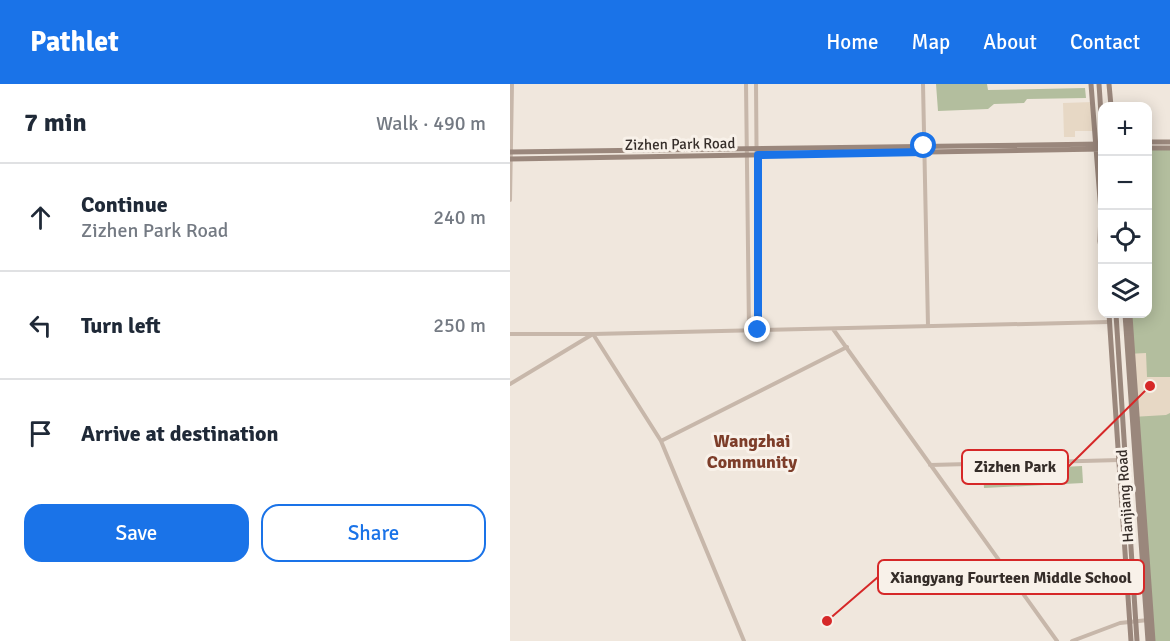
<!DOCTYPE html>
<html lang="en">
<head>
<meta charset="utf-8">
<style>
	body { margin:0; font-family:Signika,sans-serif; background:#f6f6f7; color:#1f2937 }
	.controls { position:absolute; right:18px; top:18px; display:grid; overflow:hidden; border-radius:12px; box-shadow:0 3px 15px #0003 }
	.controls button { width:54px; height:54px; display:grid; place-items:center; padding:0; border:0; border-bottom:2px solid #e0e1e3; background:#fff; color:#1f2937; font:30px sans-serif }
	.stop { position:absolute; width:18px; height:18px; margin:-14px; border:4px solid #1a73e8; border-radius:50%; background:#fff }
	.stop.end { background:#1a73e8; border-color:#fff; box-shadow:0 2px 6px #0008 }
	.list { margin:0; padding:0; list-style:none }
	h2 { display:flex; justify-content:space-between; align-items:center; height:78px; margin:0; padding:0 24px; font-size:26px }
	h2 small { font-size:20px; font-weight:400; color:#747a83 }
	.list li { display:grid; grid-template-columns:39px 1fr auto; gap:18px; align-items:center; box-sizing:border-box; height:108px; padding:0 24px; border-top:2px solid #e0e1e3 }
	.list b { display:block; font-size:22px; white-space:nowrap }
	.list p { margin:0; font-size:20px; white-space:nowrap; color:#747a83 }
	.list em { font-size:20px; font-style:normal; color:#747a83 }
	.actions { display:flex; gap:12px; padding:18px 24px }
	.actions a { flex:1; padding:14px 0; border:2px solid #1a73e8; border-radius:18px; text-align:center; font-size:21px; color:#1a73e8 }
	.actions .main { background:#1a73e8; color:#fff }
	.icon { flex:none; width:33px; height:33px; fill:none; stroke:currentColor; stroke-width:2; stroke-linecap:round; stroke-linejoin:round }
	.map { position:relative; flex:none; width:660px; height:557px; overflow:hidden }
	header { display:flex; align-items:center; gap:36px; box-sizing:border-box; height:84px; padding:0 30px; background:#1a73e8; color:#fff }
	header strong { font-size:28px }
	nav { display:flex; gap:33px; margin-inline-start:auto; font-size:21px }
	main { display:flex }
	aside { flex:1; background:#fff }
	.map>svg:first-child { display:block }
	.green { fill:#b3be9e }
	.plaza { fill:#e7d8c5 }
	.lines { fill:none; stroke-linecap:round; stroke-linejoin:round }
	.street { stroke:#c7b7aa; stroke-width:4 }
	.secondary { stroke:#9a877c; stroke-width:5 }
	.route { stroke:#1a73e8; stroke-width:8 }
	.labels { text-anchor:middle; stroke-width:6; stroke-linejoin:round; paint-order:stroke }
	.street-label { font-size:15px; fill:#352d29; stroke:#f8f1e9 }
	.quarter-label { font-size:18px; font-weight:bold; fill:#7d3d29; stroke:#f8f1e9 }
	.leader { fill:none; stroke:#d62828; stroke-width:2 }
	.callout-dot { fill:#d62828; stroke:#f8f1e9; stroke-width:2 }
	.callout { fill:#f8f1e9; stroke:#d62828; stroke-width:2 }
	.callout-label { font-size:16px; text-anchor:middle; font-weight:bold; fill:#352d29 }
</style>
</head>
<body>
<header>
<strong>Pathlet</strong>
<nav><a>Home</a><a>Map</a><a>About</a><a>Contact</a></nav>
</header>
<main>
<aside>
<h2>7 min<small>Walk · 490 m</small></h2>
<ul class="list">
<li><svg class="icon" aria-label="ahead" viewBox="0 0 24 24"><path d="M12 20V5M6 11l6-6 6 6"/></svg><div><b>Continue</b><p>Zizhen Park Road</p></div><em>240 m</em></li>
<li><svg class="icon" aria-label="left" viewBox="0 0 24 24"><path d="M17 20v-9H6M10 6l-5 5 5 5"/></svg><div><b>Turn left</b></div><em>250 m</em></li>
<li><svg class="icon" aria-label="arrive" viewBox="0 0 24 24"><path d="M6 21V4h12l-3 4 3 4H6"/></svg><div><b>Arrive at destination</b></div></li>
</ul>
<div class="actions"><a class="main">Save</a><a>Share</a></div>
</aside>
<div class="map">
<svg width="660" height="557" viewBox="0 0 660 557">
	<rect width="100%" height="100%" fill="#f0e7dd"/>
	<path class="green" d="M 426,0 L 477,0 L 478,6 L 575,4 L 576,14 L 517,15 L 514,19 L 484,20 L 478,25 L 428,27 Z
		M 638,66 L 660,66 L 660,557 L 638,557 L 615,230 L 638,230 Z
		M 572,382 L 573,399 L 474,404 L 473,387 Z"/>
	<path class="plaza" d="M 583,18 L 585,47 L 565,47 L 565,53 L 554,53 L 553,19 Z
		M 636,269 L 637,293 L 660,293 L 660,329 L 656,331 L 622,333 L 617,270 Z"/>
	<g class="lines">
		<path class="street" d="M 236,0 L 239,246
			M 246,0 L 248,246
			M 413,0 L 418,242
			M 0,116 L 2,0
			M 323,245 L 547,557
			M 0,250 L 83,250 L 599,238
			M 0,300 L 83,250 L 151,357
			M 420,381 L 610,376
			M 234,557 L 151,357 L 337,263
			M 562,557 L 610,539 L 638,536"/>
		<path class="secondary" d="M 581,0 L 591,128 L 590,157 L 592,170
			M 589,0 L 592,45
			M 599,0 L 601,22
			M 638,58 L 660,58
			M 638,64 L 660,64
			M 0,68 L 592,60
			M 0,75 L 592,65
			M 599,230 L 621,557
			M 606,230 L 627,557
			M 615,230 L 638,557
			M 617,230 L 620,232 L 643,557"/>
	</g>
	<g class="lines">
		<path class="route" d="M 248,246 L 248,71 L 414,68 L 414,62"/>
	</g>
	<g class="labels">
		<g class="street-label">
			<text transform="translate(170 60) rotate(-1)" y="5">Zizhen Park Road</text>
			<text transform="translate(615 412) rotate(-94)" y="5">Hanjiang Road</text>
		</g>
		<g class="quarter-label">
			<text x="242" y="363">Wangzhai<tspan x="242" dy="21">Community</tspan></text>
		</g>
	</g>
	<path class="leader" d="M640 302L558 383M317 537L368 493"/>
	<g class="callout-dot">
		<circle cx="640" cy="302" r="6"/>
		<circle cx="317" cy="537" r="6"/>
	</g>
	<g class="callout">
		<rect x="452" y="366" width="106" height="34" rx="6"/>
		<rect x="368" y="476" width="266" height="34" rx="6"/>
	</g>
	<g class="callout-label">
		<text x="505" y="388">Zizhen Park</text>
		<text x="501" y="499">Xiangyang Fourteen Middle School</text>
	</g>
</svg>
<div class="controls">
<button>+</button>
<button>−</button>
<button><svg class="icon" aria-label="locate" viewBox="0 0 24 24"><circle cx="12" cy="12" r="6"/><path d="M12 2v4M12 18v4M2 12h4M18 12h4"/></svg></button>
<button><svg class="icon" aria-label="layers" viewBox="0 0 24 24"><path d="M12 4l9 5-9 5-9-5zM3 14l9 5 9-5"/></svg></button>
</div>
<div class="stop" style="left:414px;top:62px"></div>
<div class="stop end" style="left:248px;top:246px"></div>
</div>
</main>
</body>
</html>
